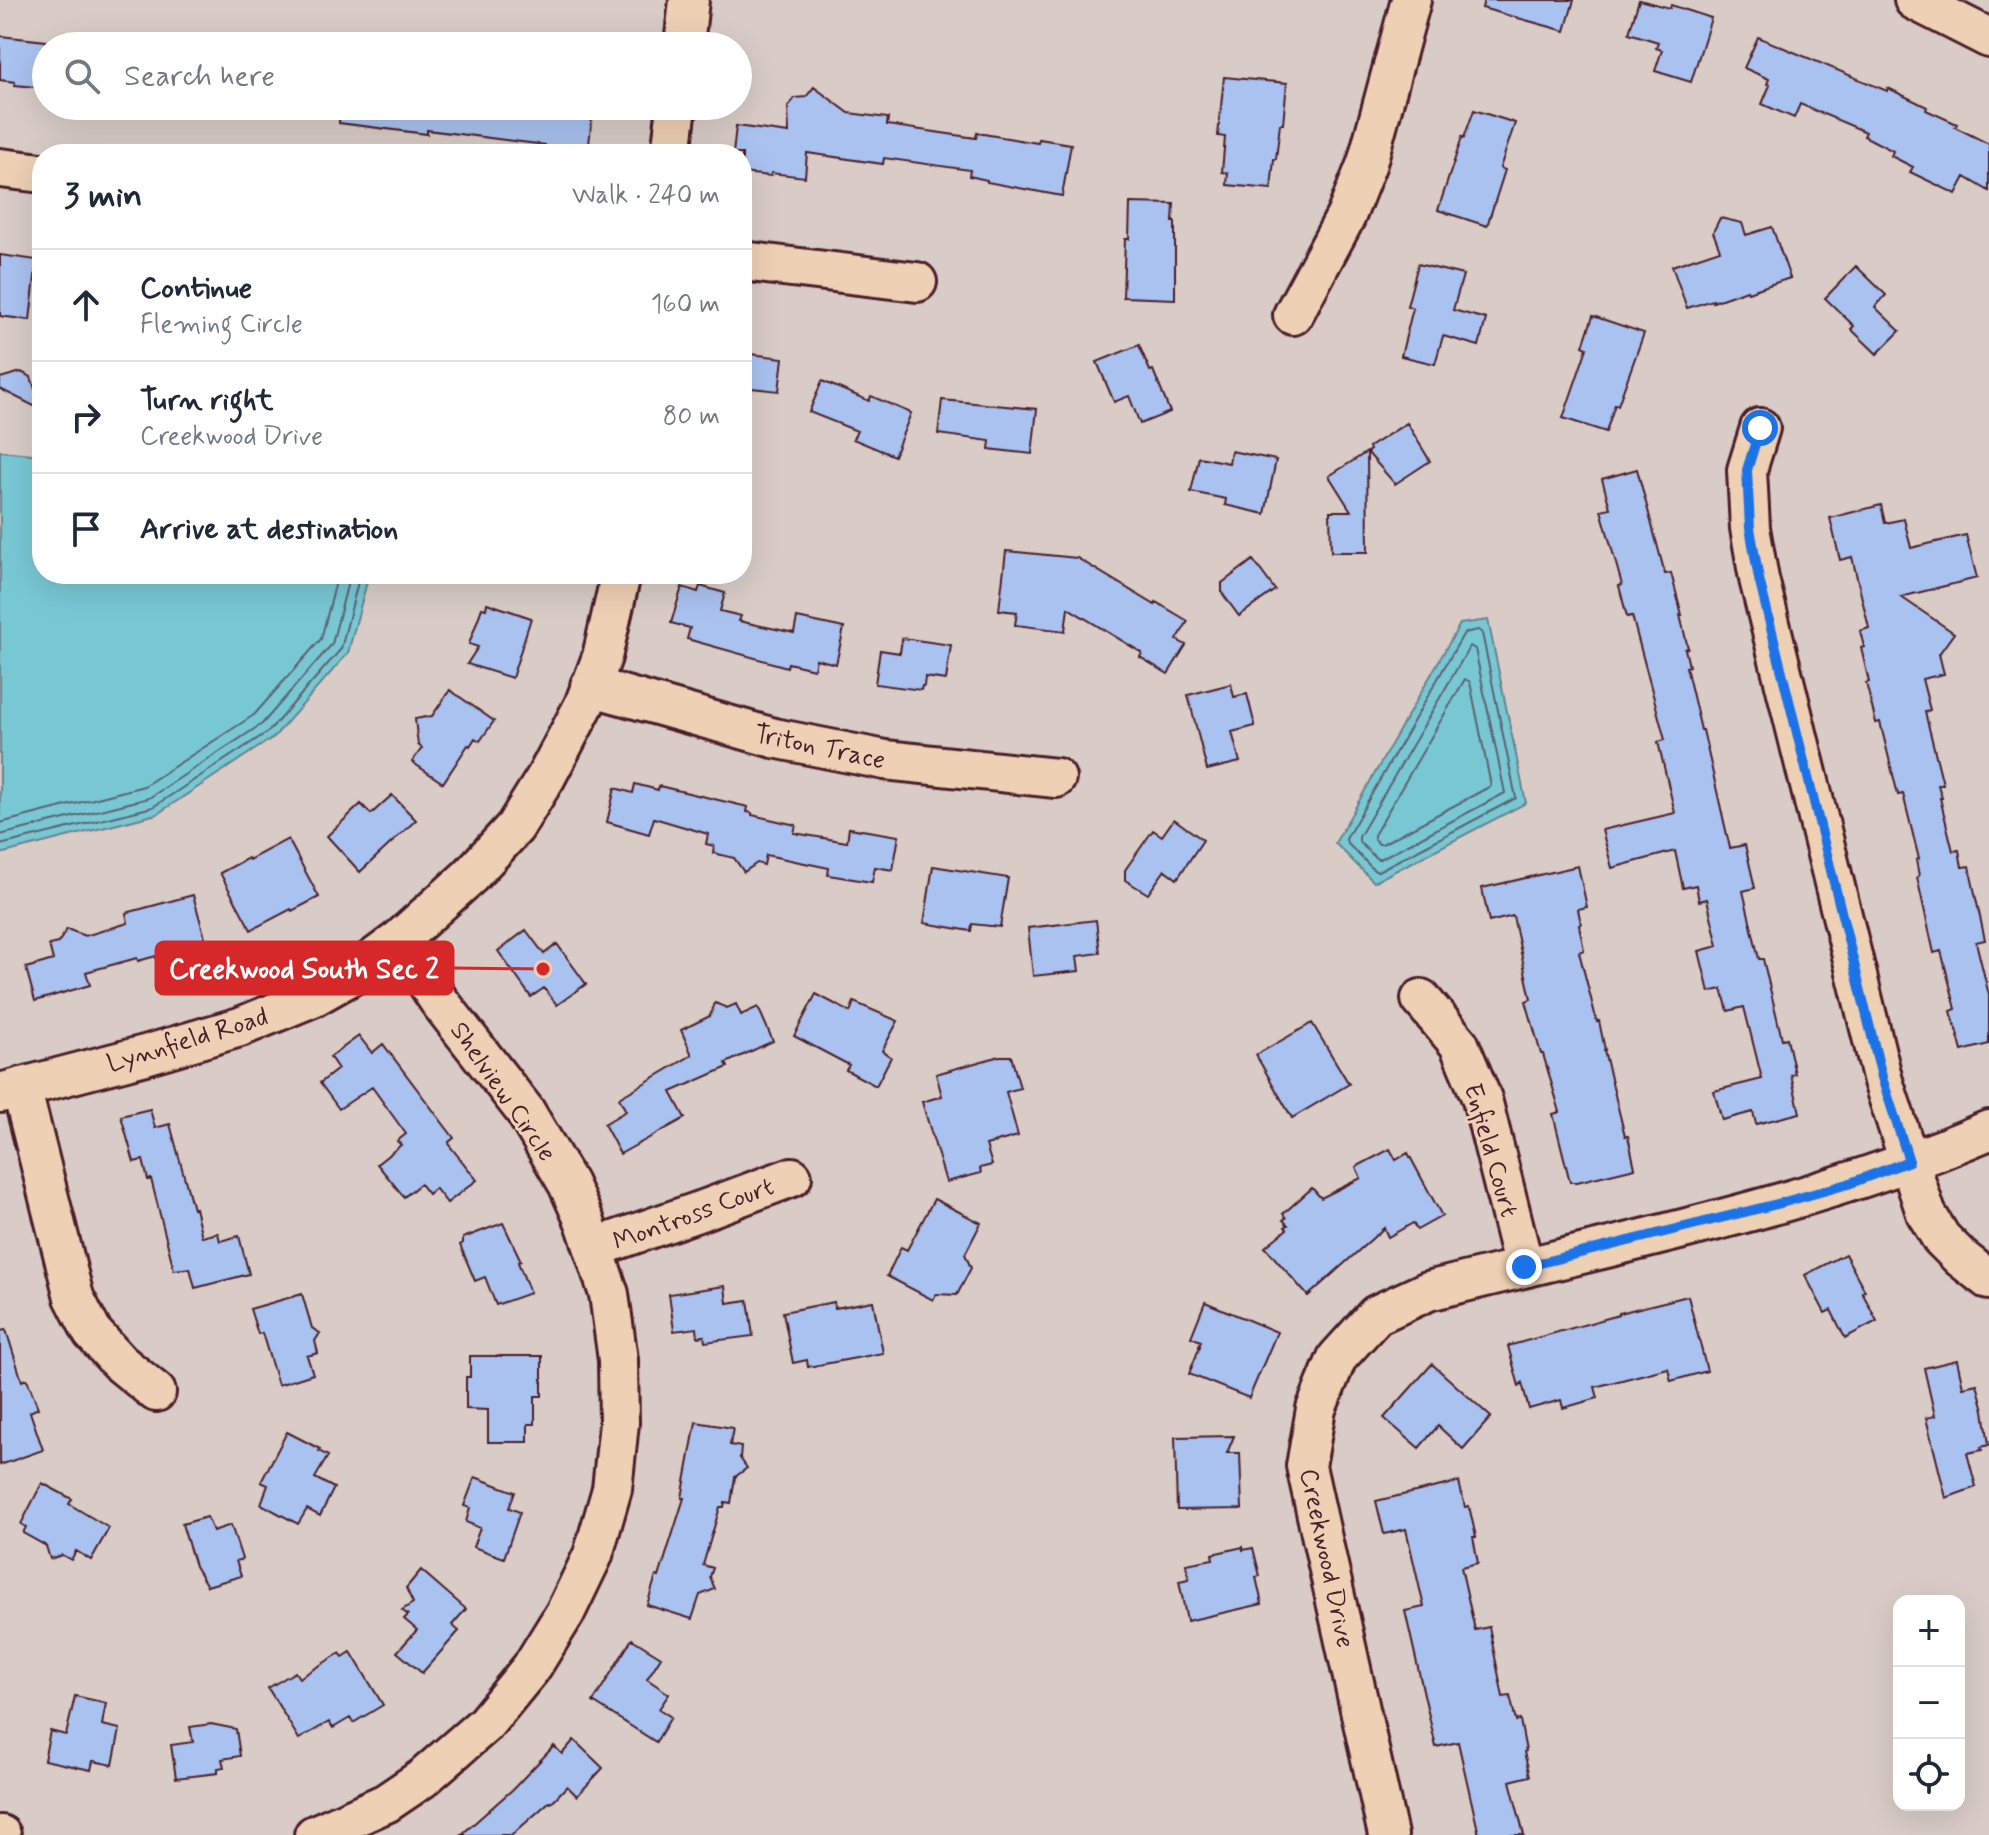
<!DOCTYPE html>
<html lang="en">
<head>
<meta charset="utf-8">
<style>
	body { margin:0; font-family:Mynerve,sans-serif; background:#f6f6f7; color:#1f2937 }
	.controls { position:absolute; right:24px; bottom:24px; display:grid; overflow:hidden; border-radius:16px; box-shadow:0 8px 32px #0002 }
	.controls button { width:72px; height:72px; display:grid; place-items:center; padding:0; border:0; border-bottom:2px solid #e0e1e3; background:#fff; color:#1f2937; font:40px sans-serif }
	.stop { position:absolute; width:24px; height:24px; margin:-18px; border:6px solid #1a73e8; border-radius:50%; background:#fff }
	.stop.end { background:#1a73e8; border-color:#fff; box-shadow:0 2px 8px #0008 }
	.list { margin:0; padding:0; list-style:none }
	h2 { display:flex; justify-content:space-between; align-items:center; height:104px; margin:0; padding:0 32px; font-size:34px }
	h2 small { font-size:26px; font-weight:400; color:#747a83 }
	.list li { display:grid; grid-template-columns:52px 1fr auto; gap:24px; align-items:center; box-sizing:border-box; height:112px; padding:0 32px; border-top:2px solid #e0e1e3 }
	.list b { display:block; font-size:30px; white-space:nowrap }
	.list p { margin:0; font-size:26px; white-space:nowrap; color:#747a83 }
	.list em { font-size:26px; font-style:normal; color:#747a83 }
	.icon { flex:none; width:44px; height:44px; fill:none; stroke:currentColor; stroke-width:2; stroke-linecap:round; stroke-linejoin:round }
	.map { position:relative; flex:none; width:1989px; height:1835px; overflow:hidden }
	.search { position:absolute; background:#fff; box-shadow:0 8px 32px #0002; left:32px; top:32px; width:720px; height:88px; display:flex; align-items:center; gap:20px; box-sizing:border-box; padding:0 28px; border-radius:44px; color:#747a83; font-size:30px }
	.panel { position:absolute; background:#fff; box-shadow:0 8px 32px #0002; left:32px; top:144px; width:720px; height:440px; border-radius:32px }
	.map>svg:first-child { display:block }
	.water { fill:#78c8d4; stroke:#668490; stroke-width:2 }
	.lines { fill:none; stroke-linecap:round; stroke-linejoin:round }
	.shore { stroke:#5c636f; stroke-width:2 }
	.building { fill:#a9c2ef; stroke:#4a1f2b; stroke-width:2 }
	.street-casing { stroke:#4a1f2b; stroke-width:44 }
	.street { stroke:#eed0b4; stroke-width:38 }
	.route { stroke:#1a73e8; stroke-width:10 }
	.labels { text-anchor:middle; stroke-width:6; stroke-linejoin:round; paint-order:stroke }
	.street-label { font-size:26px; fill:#4a1f2b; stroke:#eed0b4 }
	.leader { fill:none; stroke:#d62828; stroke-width:3 }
	.callout-dot { fill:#d62828; stroke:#eed0b4; stroke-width:3 }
	.callout { fill:#d62828; stroke:#d62828; stroke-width:3 }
	.callout-label { font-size:28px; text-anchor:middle; font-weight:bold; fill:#fff }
</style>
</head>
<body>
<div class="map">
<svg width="1989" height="1835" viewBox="0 0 1989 1835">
	<rect width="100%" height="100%" fill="#d9ccc6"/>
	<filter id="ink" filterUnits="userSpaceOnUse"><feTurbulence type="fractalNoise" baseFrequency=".0125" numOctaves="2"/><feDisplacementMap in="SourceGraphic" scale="16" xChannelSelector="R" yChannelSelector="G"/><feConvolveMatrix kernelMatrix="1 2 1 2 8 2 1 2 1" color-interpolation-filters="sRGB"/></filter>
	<g filter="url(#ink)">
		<path class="water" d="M 0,451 L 42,455 L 42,574 L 369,574 L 348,653 L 274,737 L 157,814 L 0,854 Z
			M 1488,620 L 1526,803 L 1374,882 L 1335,843 L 1460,624 Z"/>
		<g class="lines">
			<path class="shore" d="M 1478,630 L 1482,633 L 1516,798 L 1378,871 L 1375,871 L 1347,843 L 1346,839 L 1464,633 Z
				M 1470,646 L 1475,649 L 1505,793 L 1380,859 L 1377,859 L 1359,842 L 1359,837 Z
				M 1465,679 L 1470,682 L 1491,786 L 1382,844 L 1379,844 L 1374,839 L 1374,835 Z
				M 0,823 L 144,786 L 254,715 L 321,639 L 338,574
				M 0,835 L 149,798 L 262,724 L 332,644 L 350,574
				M 0,845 L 153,807 L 269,731 L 341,649 L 360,574"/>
		</g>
		<path class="building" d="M 1484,0 L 1574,0 L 1565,31 L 1482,8 Z
			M 1639,0 L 1670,8 L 1671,5 L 1711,18 L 1691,82 L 1655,71 L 1662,50 L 1656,48 L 1658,42 L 1629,33 Z
			M 0,36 L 46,41 L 46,88 L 15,85 L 15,82 L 0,80 Z
			M 1758,37 L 1887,91 L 1888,88 L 1927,107 L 1926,110 L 1957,124 L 1955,127 L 1989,144 L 1989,191 L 1965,177 L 1956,194 L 1910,172 L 1913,167 L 1891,156 L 1893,151 L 1864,136 L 1866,132 L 1800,104 L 1794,118 L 1762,104 L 1770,85 L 1767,84 L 1769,79 L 1744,68 Z
			M 1224,77 L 1287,83 L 1283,124 L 1280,124 L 1276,159 L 1274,159 L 1271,189 L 1227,185 L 1228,173 L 1222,172 L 1225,137 L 1218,136 Z
			M 814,87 L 849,113 L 888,118 L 887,125 L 976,138 L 977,133 L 1038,143 L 1039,139 L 1071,144 L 1062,196 L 987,182 L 987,180 L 969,176 L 970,170 L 884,158 L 883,164 L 807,153 L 805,177 L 771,173 L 771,176 L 742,173 L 742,154 L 733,154 L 736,126 L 789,133 L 788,107 L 795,98 L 806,97 Z
			M 340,106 L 576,106 L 593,108 L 588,153 L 545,148 L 545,145 L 427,130 L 427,134 L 339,123 Z
			M 1474,110 L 1515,123 L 1500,168 L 1505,170 L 1487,226 L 1438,210 L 1462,137 L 1464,138 Z
			M 1130,203 L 1174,204 L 1173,222 L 1175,222 L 1175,299 L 1123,297 L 1125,239 L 1129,239 Z
			M 1720,218 L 1742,223 L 1746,235 L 1772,227 L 1790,278 L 1748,292 L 1747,290 L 1713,302 L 1713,300 L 1687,308 L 1672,266 L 1720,250 L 1713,232 Z
			M 0,255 L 37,260 L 30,320 L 0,316 Z
			M 1418,264 L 1463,275 L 1453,310 L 1486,319 L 1479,346 L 1443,336 L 1435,364 L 1401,356 L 1413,308 L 1407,306 Z
			M 1856,266 L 1886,295 L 1875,307 L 1900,331 L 1877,354 L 1851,329 L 1854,326 L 1825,298 Z
			M 1593,316 L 1644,333 L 1618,405 L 1615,404 L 1606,432 L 1563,418 L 1587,348 L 1583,346 Z
			M 1139,345 L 1150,371 L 1153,370 L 1170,412 L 1140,424 L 1129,396 L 1114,402 L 1097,362 Z
			M 742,353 L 783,358 L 779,391 L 742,387 Z
			M 21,372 L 31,377 L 42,410 L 0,389 L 0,378 Z
			M 822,381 L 869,401 L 871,396 L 911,413 L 894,456 L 853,439 L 857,431 L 809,412 Z
			M 942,400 L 1037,409 L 1032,454 L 989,449 L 990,441 L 938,434 Z
			M 1407,423 L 1430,461 L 1395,484 L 1367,452 L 1370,450 L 1369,447 Z
			M 1231,451 L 1276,460 L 1265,514 L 1225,505 L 1226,499 L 1191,492 L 1199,457 L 1229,463 Z
			M 1367,452 L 1368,552 L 1331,552 L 1330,511 L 1351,511 L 1329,476 Z
			M 1637,469 L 1665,574 L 1671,573 L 1682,615 L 1680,615 L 1688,648 L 1685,649 L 1689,666 L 1686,667 L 1701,730 L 1703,730 L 1730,848 L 1745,845 L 1755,888 L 1743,891 L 1759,959 L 1763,959 L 1782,1039 L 1787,1038 L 1795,1074 L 1791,1075 L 1800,1113 L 1756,1124 L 1753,1112 L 1722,1120 L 1714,1091 L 1762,1079 L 1744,1007 L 1728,1011 L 1722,989 L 1709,992 L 1699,951 L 1718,946 L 1707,899 L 1699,901 L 1696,885 L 1683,888 L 1675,851 L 1612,868 L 1602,830 L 1675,813 L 1658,742 L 1665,740 L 1632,616 L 1627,617 L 1619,586 L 1622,585 L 1601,510 L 1610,508 L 1602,479 Z
			M 1881,505 L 1885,523 L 1904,519 L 1911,548 L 1966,535 L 1977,578 L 1901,597 L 1954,633 L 1939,654 L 1944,674 L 1922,679 L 1930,710 L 1925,712 L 1943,784 L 1938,785 L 1942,798 L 1940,798 L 1953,851 L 1959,850 L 1962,867 L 1969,866 L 1985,940 L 1976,942 L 1989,995 L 1989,1044 L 1962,1051 L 1951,1011 L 1956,1009 L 1941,951 L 1934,953 L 1917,877 L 1919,876 L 1916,860 L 1919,859 L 1903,794 L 1898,795 L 1880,722 L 1876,723 L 1866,683 L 1869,682 L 1861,648 L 1864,647 L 1860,631 L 1869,628 L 1852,557 L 1840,560 L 1830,518 Z
			M 1006,551 L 1077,558 L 1155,605 L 1156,602 L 1188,621 L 1177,640 L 1186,645 L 1168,674 L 1140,657 L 1142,653 L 1068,608 L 1065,631 L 1015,625 L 1017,612 L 999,610 Z
			M 1253,560 L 1275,590 L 1239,616 L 1222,593 L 1222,583 Z
			M 700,586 L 725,593 L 720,611 L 741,616 L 739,621 L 794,633 L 797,618 L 844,628 L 836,664 L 816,659 L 814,669 L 788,663 L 787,667 L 687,639 L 690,628 L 671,623 L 682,587 L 698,592 Z
			M 487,603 L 531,618 L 512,678 L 467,664 L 478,647 L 469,644 L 482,608 L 486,609 Z
			M 902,638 L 951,645 L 946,680 L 925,677 L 924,686 L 922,686 L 921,690 L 875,684 L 880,650 L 900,653 Z
			M 1231,684 L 1234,697 L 1247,694 L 1255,726 L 1232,732 L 1240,762 L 1207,770 L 1188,695 Z
			M 450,690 L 494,721 L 480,741 L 475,738 L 470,746 L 468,745 L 443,783 L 412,762 L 422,748 L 418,745 L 415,719 L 432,716 Z
			M 635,784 L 658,790 L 659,786 L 748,807 L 747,812 L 752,813 L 752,815 L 796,825 L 794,833 L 847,842 L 849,828 L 899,836 L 893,870 L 875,867 L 872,882 L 828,875 L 829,868 L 766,855 L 764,865 L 757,863 L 744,872 L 734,858 L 713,853 L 714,846 L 706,844 L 708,834 L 654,818 L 649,834 L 607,822 L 615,788 L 633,793 Z
			M 392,795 L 416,820 L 360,872 L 327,836 L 361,804 L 371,814 Z
			M 1174,819 L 1203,840 L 1177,879 L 1165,870 L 1148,894 L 1125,880 L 1125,870 L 1153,830 L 1162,836 Z
			M 288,839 L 319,897 L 292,911 L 291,909 L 251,930 L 220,873 L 248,858 L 249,860 Z
			M 933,866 L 1008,878 L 1000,927 L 972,924 L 971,931 L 924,923 Z
			M 1578,866 L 1587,907 L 1578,909 L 1581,924 L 1579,925 L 1584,950 L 1579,952 L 1597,1022 L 1599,1021 L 1605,1050 L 1604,1050 L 1625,1136 L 1628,1136 L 1635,1168 L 1577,1182 L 1570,1182 L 1553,1114 L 1560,1112 L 1543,1054 L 1541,1054 L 1526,1001 L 1531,999 L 1513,916 L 1489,922 L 1482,888 Z
			M 193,895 L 209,952 L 179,960 L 177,952 L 156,958 L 156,956 L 138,961 L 137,958 L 86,972 L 90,985 L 35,1001 L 26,968 L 53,960 L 49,945 L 58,943 L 67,929 L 85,936 L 128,923 L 126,913 Z
			M 1096,920 L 1100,953 L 1077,956 L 1079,971 L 1033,976 L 1028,928 Z
			M 526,930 L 544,954 L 557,944 L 586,984 L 557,1005 L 544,988 L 531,997 L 498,951 Z
			M 816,994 L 850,1012 L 854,1002 L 898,1021 L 882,1051 L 891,1057 L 876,1086 L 846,1070 L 849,1065 L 794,1036 Z
			M 715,1003 L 727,1008 L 736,1004 L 741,1015 L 758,1007 L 773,1041 L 726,1063 L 728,1067 L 671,1092 L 685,1118 L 620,1154 L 604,1124 L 626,1111 L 619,1098 L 692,1055 L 681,1030 L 710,1016 Z
			M 1312,1023 L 1349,1084 L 1292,1118 L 1256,1055 Z
			M 359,1036 L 372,1053 L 383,1044 L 454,1138 L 449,1142 L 450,1146 L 477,1180 L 447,1203 L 435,1188 L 428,1194 L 420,1184 L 404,1197 L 377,1164 L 401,1145 L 397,1141 L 406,1134 L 372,1087 L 339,1109 L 320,1083 L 338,1069 L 330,1057 Z
			M 1000,1056 L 1011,1056 L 1020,1088 L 1006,1092 L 1018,1136 L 986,1145 L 992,1165 L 980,1168 L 981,1173 L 946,1182 L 922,1102 L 942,1096 L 936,1074 Z
			M 150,1109 L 155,1128 L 170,1124 L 193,1209 L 195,1208 L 202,1237 L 218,1233 L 220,1241 L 239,1236 L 249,1274 L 195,1288 L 190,1268 L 174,1270 L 151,1179 L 148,1180 L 143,1160 L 134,1162 L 121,1116 Z
			M 1390,1149 L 1396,1160 L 1408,1153 L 1442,1216 L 1417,1230 L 1413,1223 L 1388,1237 L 1384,1228 L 1308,1296 L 1265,1247 L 1287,1229 L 1285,1227 L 1288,1225 L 1283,1220 L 1286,1218 L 1283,1214 L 1312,1188 L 1321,1198 L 1361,1178 L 1356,1167 Z
			M 934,1199 L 981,1223 L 965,1254 L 971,1268 L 957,1295 L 936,1294 L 933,1300 L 887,1276 L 901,1247 L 907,1250 Z
			M 503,1223 L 521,1261 L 518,1262 L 530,1293 L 496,1305 L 485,1277 L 475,1281 L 460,1245 L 463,1243 L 463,1238 Z
			M 1845,1254 L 1865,1291 L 1862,1292 L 1877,1321 L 1845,1338 L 1831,1310 L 1825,1313 L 1805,1275 Z
			M 725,1286 L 727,1303 L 748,1300 L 753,1336 L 705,1342 L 704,1336 L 698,1337 L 697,1328 L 674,1331 L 669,1294 Z
			M 302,1294 L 312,1328 L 320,1333 L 315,1341 L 318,1353 L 307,1356 L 313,1374 L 278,1385 L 262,1333 L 258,1334 L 250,1309 Z
			M 1688,1296 L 1707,1371 L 1671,1381 L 1668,1368 L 1595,1387 L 1598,1398 L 1563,1408 L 1561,1400 L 1529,1409 L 1522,1383 L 1519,1386 L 1508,1346 L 1619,1315 L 1619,1313 Z
			M 873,1301 L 883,1353 L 808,1367 L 807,1360 L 793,1363 L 783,1312 L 834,1302 L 835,1308 Z
			M 1205,1302 L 1277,1332 L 1249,1398 L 1189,1374 L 1200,1346 L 1199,1346 L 1201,1341 L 1191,1337 Z
			M 6,1330 L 22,1381 L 27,1379 L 38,1408 L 30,1412 L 43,1450 L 0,1465 L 0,1331 Z
			M 470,1356 L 542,1356 L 542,1396 L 535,1396 L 535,1424 L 528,1424 L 528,1442 L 488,1442 L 488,1410 L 466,1409 L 466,1377 L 470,1377 Z
			M 1957,1360 L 1963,1387 L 1977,1384 L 1984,1410 L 1989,1445 L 1981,1447 L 1982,1450 L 1967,1453 L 1976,1487 L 1946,1498 L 1926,1418 L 1935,1416 L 1924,1368 Z
			M 1432,1364 L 1491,1417 L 1463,1449 L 1438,1426 L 1419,1448 L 1384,1418 Z
			M 696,1422 L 733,1428 L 730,1445 L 741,1447 L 740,1458 L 747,1468 L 735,1477 L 731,1503 L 725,1502 L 724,1507 L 720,1507 L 703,1565 L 713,1568 L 710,1577 L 715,1589 L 700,1595 L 692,1619 L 647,1605 L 656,1576 L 659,1577 L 684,1498 L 682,1498 Z
			M 287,1432 L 320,1449 L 319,1451 L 328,1456 L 315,1478 L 334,1488 L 320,1516 L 307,1509 L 298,1524 L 261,1504 L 268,1485 L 261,1482 Z
			M 1234,1436 L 1227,1453 L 1240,1453 L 1242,1509 L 1177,1510 L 1175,1437 Z
			M 475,1477 L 515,1492 L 509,1508 L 520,1512 L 504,1558 L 473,1547 L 480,1528 L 466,1522 L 470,1508 L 464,1506 Z
			M 1459,1482 L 1465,1507 L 1469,1506 L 1476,1537 L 1473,1537 L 1478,1563 L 1461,1567 L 1475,1630 L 1489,1627 L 1503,1697 L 1510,1696 L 1516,1721 L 1520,1720 L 1526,1751 L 1524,1752 L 1530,1776 L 1510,1781 L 1524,1835 L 1479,1835 L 1458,1742 L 1436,1747 L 1405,1611 L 1424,1607 L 1406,1529 L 1384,1534 L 1376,1501 Z
			M 42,1483 L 72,1499 L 69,1504 L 109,1528 L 91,1560 L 76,1551 L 71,1560 L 62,1555 L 50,1559 L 46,1546 L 23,1533 L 26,1527 L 21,1524 Z
			M 207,1517 L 213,1531 L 231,1525 L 242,1559 L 236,1561 L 241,1576 L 207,1586 L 195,1566 L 182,1524 Z
			M 1243,1547 L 1243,1550 L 1253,1548 L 1260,1576 L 1256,1577 L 1262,1604 L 1187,1621 L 1179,1581 L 1189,1579 L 1186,1564 L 1213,1559 L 1212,1554 Z
			M 421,1570 L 466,1609 L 452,1625 L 459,1631 L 422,1673 L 397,1652 L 417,1630 L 404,1619 L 408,1615 L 402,1610 L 413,1603 L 406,1588 Z
			M 632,1639 L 661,1657 L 647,1679 L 669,1694 L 659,1709 L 671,1717 L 656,1742 L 593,1702 Z
			M 351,1652 L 383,1705 L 353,1723 L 350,1718 L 333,1728 L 329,1722 L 299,1739 L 268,1688 L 295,1672 L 299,1678 L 340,1653 L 343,1657 Z
			M 75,1696 L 106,1703 L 102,1725 L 120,1729 L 113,1765 L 93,1761 L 91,1770 L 44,1760 L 50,1731 L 66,1735 Z
			M 211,1724 L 236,1729 L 240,1756 L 222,1759 L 224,1767 L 218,1768 L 218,1773 L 176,1778 L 171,1745 L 193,1742 L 190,1727 Z
			M 574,1740 L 603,1768 L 577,1796 L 567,1786 L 551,1803 L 549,1802 L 512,1835 L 461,1835 L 513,1789 L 554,1746 L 562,1754 Z"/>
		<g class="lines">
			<defs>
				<path id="street" d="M 1914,0 L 1989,38
					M 684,46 L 689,0
					M 671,154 L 677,106
					M 0,168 L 42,173
					M 742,261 L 917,282
					M 1293,315 L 1346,216 L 1367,163 L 1411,0
					M 1760,428 L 1747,470 L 1750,528 L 1759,579 L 1883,1081 L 1926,1213 L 1941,1238 L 1961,1258 L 1989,1280
					M 590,686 L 774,738 L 885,760 L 1056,778
					M 1421,999 L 1459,1044 L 1482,1099 L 1524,1267
					M 21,1087 L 74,1297 L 92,1332 L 119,1362 L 156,1392
					M 0,1093 L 145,1055 L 240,1027 L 313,997 L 352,975 L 399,940 L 470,876 L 515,827 L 546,777 L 584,705 L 602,657 L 621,574
					M 594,1248 L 706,1209 L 792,1177
					M 0,1835 L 1,1835
					M 314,1835 L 386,1803 L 423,1778 L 485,1724 L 531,1668 L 565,1613 L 593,1555 L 612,1489 L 619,1423 L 618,1360 L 609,1294 L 585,1222 L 568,1184 L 525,1111 L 439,1001 L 399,940
					M 1388,1835 L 1306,1466 L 1316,1409 L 1337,1358 L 1376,1315 L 1428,1291 C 1616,1244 1810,1207 1989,1130"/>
			</defs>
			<use href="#street" class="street-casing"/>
			<use href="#street" class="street"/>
		</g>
	</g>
	<g class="lines" filter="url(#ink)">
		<path class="route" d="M 1524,1267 L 1781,1203 L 1848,1184 L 1909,1161 L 1883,1081 L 1759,579 L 1750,528 L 1747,470 L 1760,428"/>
	</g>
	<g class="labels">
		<g class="street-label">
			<text transform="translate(820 746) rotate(12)" y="9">Triton Trace</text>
			<text transform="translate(187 1039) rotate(-17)" y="9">Lynnfield Road</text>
			<text transform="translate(504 1091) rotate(55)" y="9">Shelview Circle</text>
			<text transform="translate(1492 1150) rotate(74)" y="9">Enfield Court</text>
			<text transform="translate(693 1213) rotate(-20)" y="9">Montross Court</text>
			<text transform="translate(1328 1558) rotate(78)" y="9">Creekwood Drive</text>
		</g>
	</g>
	<path class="leader" d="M543 969L453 968"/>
	<circle class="callout-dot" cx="543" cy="969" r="8"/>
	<rect class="callout" x="156" y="942" width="297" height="52" rx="8"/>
	<g class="callout-label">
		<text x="304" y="978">Creekwood South Sec 2</text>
	</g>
</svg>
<div class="controls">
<button>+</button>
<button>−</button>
<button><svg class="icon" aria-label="locate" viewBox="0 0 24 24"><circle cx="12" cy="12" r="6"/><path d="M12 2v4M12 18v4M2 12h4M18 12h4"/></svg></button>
</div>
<div class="stop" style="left:1760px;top:428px"></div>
<div class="stop end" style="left:1524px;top:1267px"></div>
<div class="search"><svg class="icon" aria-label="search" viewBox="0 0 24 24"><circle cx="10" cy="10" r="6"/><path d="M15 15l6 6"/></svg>Search here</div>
<section class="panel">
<h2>3 min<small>Walk · 240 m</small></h2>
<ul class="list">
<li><svg class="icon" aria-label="ahead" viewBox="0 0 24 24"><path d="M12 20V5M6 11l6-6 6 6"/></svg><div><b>Continue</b><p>Fleming Circle</p></div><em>160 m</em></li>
<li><svg class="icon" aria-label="right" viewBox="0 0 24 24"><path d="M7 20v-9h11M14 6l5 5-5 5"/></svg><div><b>Turn right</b><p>Creekwood Drive</p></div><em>80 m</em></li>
<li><svg class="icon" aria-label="arrive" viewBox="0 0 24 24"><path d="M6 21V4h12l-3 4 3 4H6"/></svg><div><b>Arrive at destination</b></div></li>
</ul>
</section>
</div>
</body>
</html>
